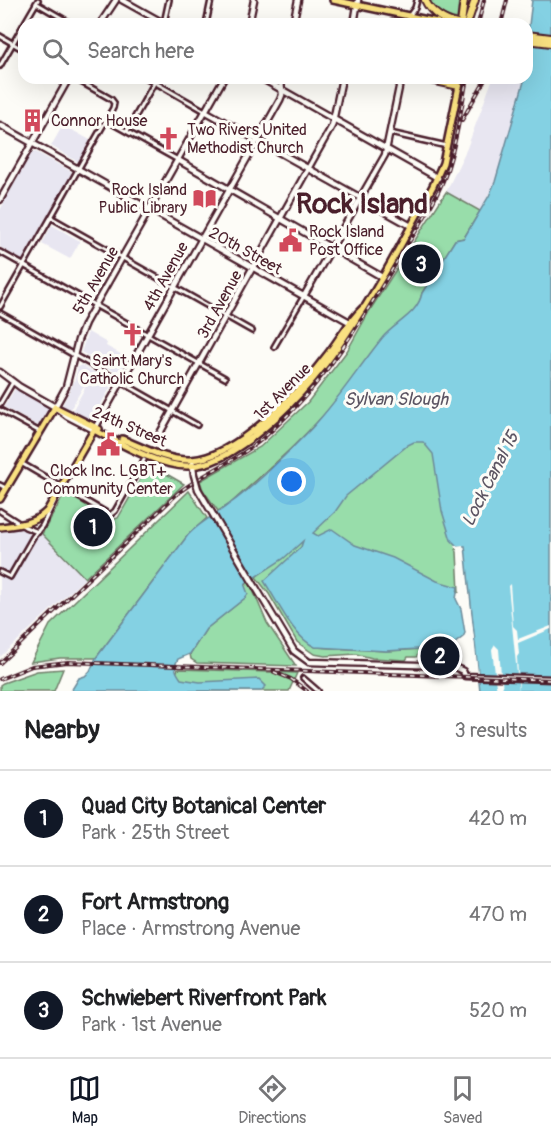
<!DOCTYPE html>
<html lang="en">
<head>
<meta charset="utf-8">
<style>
	body { margin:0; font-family:Pangolin,sans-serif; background:#f6f6f6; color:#202124 }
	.you { position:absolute; left:292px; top:482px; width:21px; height:21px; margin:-15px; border:4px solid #fff; border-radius:50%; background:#1a73e8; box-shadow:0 0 0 9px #1a73e833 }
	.badge { display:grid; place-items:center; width:39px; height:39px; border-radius:50%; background:#111827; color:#fff; font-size:20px; font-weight:700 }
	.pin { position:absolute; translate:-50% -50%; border:3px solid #fff; box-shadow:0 2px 6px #0006 }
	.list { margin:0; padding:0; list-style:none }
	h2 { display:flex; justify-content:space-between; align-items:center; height:78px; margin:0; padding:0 24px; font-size:26px }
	h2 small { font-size:20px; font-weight:400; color:#757577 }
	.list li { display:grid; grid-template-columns:39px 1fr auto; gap:18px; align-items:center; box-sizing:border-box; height:96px; padding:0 24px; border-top:2px solid #e0e0e0 }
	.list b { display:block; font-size:22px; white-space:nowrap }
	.list p { margin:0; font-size:20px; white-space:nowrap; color:#757577 }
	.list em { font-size:20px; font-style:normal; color:#757577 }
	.icon { flex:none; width:33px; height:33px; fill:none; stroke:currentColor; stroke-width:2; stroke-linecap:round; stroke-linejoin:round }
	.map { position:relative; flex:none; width:551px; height:691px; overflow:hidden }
	.search { position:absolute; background:#fff; box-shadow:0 6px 24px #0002; left:18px; right:18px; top:18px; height:66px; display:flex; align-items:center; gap:15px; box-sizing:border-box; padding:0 21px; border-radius:18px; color:#757577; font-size:22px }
	.sheet { height:366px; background:#fff }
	nav { display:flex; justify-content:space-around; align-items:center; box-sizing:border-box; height:84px; border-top:2px solid #e0e0e0; background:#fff; font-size:16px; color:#757577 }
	nav a { display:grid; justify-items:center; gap:3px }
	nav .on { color:#111827 }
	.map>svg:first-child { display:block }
	.built { fill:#e8e6f1 }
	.green { fill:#98ddaa; stroke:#717e6a; stroke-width:1.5 }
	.water { fill:#84d1e3; stroke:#6d8a99; stroke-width:1.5 }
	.pier { fill:#fdfcf7 }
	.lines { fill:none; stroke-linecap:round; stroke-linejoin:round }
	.minor-casing { stroke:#4a1f2b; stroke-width:8 }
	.tertiary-casing { stroke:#4a1f2b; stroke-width:9 }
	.secondary-casing { stroke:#4a1f2b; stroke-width:9 }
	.primary-casing { stroke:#4a1f2b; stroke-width:10 }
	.trunk-casing { stroke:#4a1f2b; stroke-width:10 }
	.minor { stroke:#fdfcf7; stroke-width:3 }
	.tertiary { stroke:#fdfcf7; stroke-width:4.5 }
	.secondary { stroke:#fdfcf7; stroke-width:4.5 }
	.primary { stroke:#f9e181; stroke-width:5 }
	.trunk { stroke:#f9e181; stroke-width:6 }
	.rail-casing { stroke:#4a1f2b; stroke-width:4 }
	.rail { stroke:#fdfcf7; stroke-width:1.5; stroke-dasharray:4.5; stroke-linecap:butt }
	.tertiary-bridge-casing { stroke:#4a1f2b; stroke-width:9; stroke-linecap:butt }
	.tertiary-bridge { stroke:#fdfcf7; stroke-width:4.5 }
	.labels { text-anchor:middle; stroke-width:6; stroke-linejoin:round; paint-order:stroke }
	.poi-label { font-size:16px; fill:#4a1f2b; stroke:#fdfcf7; text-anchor:start }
	.street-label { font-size:16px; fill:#4a1f2b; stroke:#fdfcf7 }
	.water-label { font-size:18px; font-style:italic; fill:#5b5462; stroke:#fdfcf7 }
	.town-label { font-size:28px; font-weight:bold; fill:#4a1f2b; stroke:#fdfcf7 }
</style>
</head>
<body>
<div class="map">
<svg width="551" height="691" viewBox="0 0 551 691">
	<rect width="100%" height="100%" fill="#fdfcf7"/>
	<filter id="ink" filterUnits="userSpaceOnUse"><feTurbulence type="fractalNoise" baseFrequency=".0167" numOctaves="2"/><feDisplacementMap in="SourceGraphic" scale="12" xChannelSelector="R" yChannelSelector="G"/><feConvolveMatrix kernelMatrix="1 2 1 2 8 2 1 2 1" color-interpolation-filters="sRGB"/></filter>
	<g filter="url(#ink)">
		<path class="built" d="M 493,78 L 525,78 L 495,182 L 480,211 L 446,192 L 467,148 Z
			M 63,125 L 90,140 L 78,162 L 51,146 Z
			M 32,152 L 36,152 L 72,172 L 22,260 L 0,247 L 0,210 Z
			M 52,225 L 80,241 L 70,259 L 42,244 Z
			M 88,332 L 107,343 L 106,346 L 128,358 L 119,374 L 81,352 Z
			M 81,365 L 113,383 L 91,422 L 72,411 L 85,388 L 83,387 L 70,410 L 62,406 L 74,382 L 78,367 Z
			M 15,389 L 49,408 L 38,426 L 4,407 Z
			M 18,527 L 30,534 L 31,537 L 9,574 L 0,569 L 0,530 Z
			M 42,534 L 85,578 L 0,657 L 0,575 L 10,580 L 35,537 Z"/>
		<path class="green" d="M 429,0 L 459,0 L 457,19 C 445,16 435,12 429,0 Z
			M 446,192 L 480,211 L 464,238 L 455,240 L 422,293 C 419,314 396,322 384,337 C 366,358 352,382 334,403 C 303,440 265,472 229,505 L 218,511 L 203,490 L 200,481 L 260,447 L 308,402 L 347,351 L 370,310 Z
			M 433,430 L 463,545 L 455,546 L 457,552 L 459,592 L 315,647 L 386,651 L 425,649 L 416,657 L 408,657 L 406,660 L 372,658 L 356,654 L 325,656 L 314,654 L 297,642 L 269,594 L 256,577 L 390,453 Z
			M 149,464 L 184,484 L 85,578 L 42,534 L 65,493 L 112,520 L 118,518 Z
			M 189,491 L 207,518 L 188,535 L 96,658 L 60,658 L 31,662 L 50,625 Z
			M 249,581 L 267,623 L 296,666 L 197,663 L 191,659 L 190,654 L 206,629 L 245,598 L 245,586 Z
			M 63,669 L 54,691 L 0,691 L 0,685 L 3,683 L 37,671 Z
			M 178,669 L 297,673 L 289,691 L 167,691 Z"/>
		<path class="water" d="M 532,0 L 551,0 L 551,691 L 480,691 L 465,546 L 457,546 L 451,540 L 442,511 L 433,454 L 423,442 L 414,442 L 408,445 L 346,496 L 335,512 L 313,533 L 318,536 L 332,529 L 355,545 L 393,558 L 437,581 L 458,587 L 456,599 L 461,609 L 465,633 L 463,637 L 450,647 L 386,651 L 315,647 C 293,637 278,602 264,581 L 301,547 L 303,541 L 283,559 L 246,583 L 245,586 L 248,594 L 245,598 L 206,629 L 190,654 L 178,659 C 173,667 176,672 181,679 L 200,682 L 259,679 L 266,686 L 261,691 L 71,691 L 79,678 L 85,676 L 90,671 L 96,658 L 188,535 C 201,521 214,516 228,505 C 256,485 282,458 306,434 C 336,404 357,369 383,337 C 396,322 418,314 422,293 L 455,240 L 464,238 L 489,196 L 495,182 L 525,78 L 527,78 L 530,61 L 527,42 Z"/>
		<path class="pier" d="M 463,545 L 478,673 L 495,673 L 492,650 L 495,645 L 499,649 L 501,674 L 517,674 L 508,586 L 510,584 L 513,626 L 517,630 L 518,639 L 551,626 L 551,629 L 518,643 L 519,654 L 517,657 L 518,674 L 551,676 L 551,682 L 519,681 L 519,691 L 518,681 L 502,680 L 503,691 L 497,691 L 495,680 L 476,680 L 462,548 L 455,548 L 454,546 Z"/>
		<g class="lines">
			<defs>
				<path id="minor" d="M 36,3 L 72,24
					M 409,16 L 415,8 L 417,0
					M 164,23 L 169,0
					M 24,24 L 38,0
					M 206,24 L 211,0
					M 0,36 L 24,50
					M 0,66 L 24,24
					M 147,78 L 205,111
					M 106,120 L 178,160
					M 127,131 L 157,78
					M 390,133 L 447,146
					M 52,218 L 252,331
					M 0,252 L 225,378
					M 0,307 L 113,108 L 114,103 L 111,99 L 74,78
					M 0,313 L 197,425
					M 274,347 L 304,296
					M 0,404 L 13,382
					M 0,410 L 40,432
					M 21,463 L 110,515 L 115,511 L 144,460
					M 0,485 L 6,488
					M 0,511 L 25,527 L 38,532
					M 0,572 L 10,577 L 33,537 L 42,526 L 56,498
					M 303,678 L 318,691"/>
				<path id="tertiary" d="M 122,0 L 165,24
					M 100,24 L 116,0
					M 354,24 L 358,0
					M 409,24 L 409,16
					M 261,78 L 438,178
					M 205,111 L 411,226
					M 0,125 L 353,324
					M 178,160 L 382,277
					M 0,200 L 69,78
					M 304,296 L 385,155 L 401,78
					M 0,372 L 20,387 L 55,407
					M 156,440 L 332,126 L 342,78
					M 192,460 L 194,475
					M 252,581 L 294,651 L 309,662 L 452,666 L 463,671 L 465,676 L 551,679"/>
				<path id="secondary" d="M 249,24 L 254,0
					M 293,24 L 298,0
					M 224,78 L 85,323 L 78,340 L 66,387 L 55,407 L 67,416 L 94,430 L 280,100 L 282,95 L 281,78"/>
				<path id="primary" d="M 333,0 L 437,22
					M 122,439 C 144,448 167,461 191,460 C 236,458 301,390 327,355 C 339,340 349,321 363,308
					M 0,499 L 55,407 L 99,429
					M 0,527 C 18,525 34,524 47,511 L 94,430 C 120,443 158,466 187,466 C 213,466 233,451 253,437 C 337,372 383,277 433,186 L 443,163 L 459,86"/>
				<path id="trunk" d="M 425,0 C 431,13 444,21 457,24
					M 432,24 L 440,24
					M 461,24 L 464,0
					M 467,24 L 475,0
					M 527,35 L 551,38
					M 527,40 L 551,43
					M 422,78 L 459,86"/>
			</defs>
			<use href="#minor" class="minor-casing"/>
			<use href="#tertiary" class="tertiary-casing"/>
			<use href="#secondary" class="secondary-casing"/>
			<use href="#primary" class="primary-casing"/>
			<use href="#trunk" class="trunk-casing"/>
			<use href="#minor" class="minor"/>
			<use href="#tertiary" class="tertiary"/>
			<use href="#secondary" class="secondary"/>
			<use href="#primary" class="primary"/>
			<use href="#trunk" class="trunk"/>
			<defs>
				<path id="rail" d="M 478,24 L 484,0
					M 501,24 L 507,0
					M 462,120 L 486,78
					M 0,663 L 177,494 C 203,473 236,461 261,440 C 321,389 356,329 396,263 C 413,235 433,207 445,176 C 456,145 461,110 467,78
					M 274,672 L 291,679 L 307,691
					M 0,679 L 32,666 L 68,662 L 551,680"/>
			</defs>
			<use href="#rail" class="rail-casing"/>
			<use href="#rail" class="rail"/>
			<defs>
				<path id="tertiary-bridge" d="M 194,475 L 198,489 L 252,581"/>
			</defs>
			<use href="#tertiary-bridge" class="tertiary-bridge-casing"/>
			<use href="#tertiary-bridge" class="tertiary-bridge"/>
		</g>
	</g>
	<defs>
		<symbol id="building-bare" viewBox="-9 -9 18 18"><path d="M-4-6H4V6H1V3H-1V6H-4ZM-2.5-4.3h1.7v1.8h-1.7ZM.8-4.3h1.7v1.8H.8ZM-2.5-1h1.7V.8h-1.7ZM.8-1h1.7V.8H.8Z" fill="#d1495b" stroke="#fdfcf7" stroke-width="2.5" paint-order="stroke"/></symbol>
		<symbol id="church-bare" viewBox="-9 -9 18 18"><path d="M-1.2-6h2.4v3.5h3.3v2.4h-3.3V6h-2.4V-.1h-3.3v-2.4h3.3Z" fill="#d1495b" stroke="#fdfcf7" stroke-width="2.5" paint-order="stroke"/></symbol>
		<symbol id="library-bare" viewBox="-9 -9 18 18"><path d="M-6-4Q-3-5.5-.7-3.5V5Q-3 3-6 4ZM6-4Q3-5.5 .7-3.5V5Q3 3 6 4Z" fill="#d1495b" stroke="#fdfcf7" stroke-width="2.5" paint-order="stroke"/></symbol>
		<symbol id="civic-bare" viewBox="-9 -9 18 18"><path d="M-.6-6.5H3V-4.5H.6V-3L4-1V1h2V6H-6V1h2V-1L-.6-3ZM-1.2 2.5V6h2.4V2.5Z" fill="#d1495b" stroke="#fdfcf7" stroke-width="2.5" paint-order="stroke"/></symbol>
	</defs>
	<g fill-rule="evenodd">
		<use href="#building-bare" x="16" y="104" width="33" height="33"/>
		<use href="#church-bare" x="152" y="122" width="33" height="33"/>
		<use href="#library-bare" x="188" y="182" width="33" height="33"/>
		<use href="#civic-bare" x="274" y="224" width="33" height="33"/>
		<use href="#church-bare" x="116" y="318" width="33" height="33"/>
		<use href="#civic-bare" x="92" y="428" width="33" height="33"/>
	</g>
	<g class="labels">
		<g class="poi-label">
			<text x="51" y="126">Connor House</text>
			<text x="187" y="135">Two Rivers United<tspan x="187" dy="18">Methodist Church</tspan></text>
			<text x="187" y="195" text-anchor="end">Rock Island<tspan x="187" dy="18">Public Library</tspan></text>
			<text x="309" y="237">Rock Island<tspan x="309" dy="18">Post Office</tspan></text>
			<text x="132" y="366" text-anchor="middle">Saint Mary's<tspan x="132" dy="18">Catholic Church</tspan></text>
			<text x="108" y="476" text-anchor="middle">Clock Inc. LGBT+<tspan x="108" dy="18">Community Center</tspan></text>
		</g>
		<g class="street-label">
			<text transform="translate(246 250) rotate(29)" y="6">20th Street</text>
			<text transform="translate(165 276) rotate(-61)" y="6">4th Avenue</text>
			<text transform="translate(95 280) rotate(-60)" y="6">5th Avenue</text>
			<text transform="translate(219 304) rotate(-61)" y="6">3rd Avenue</text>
			<text transform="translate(282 391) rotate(-45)" y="6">1st Avenue</text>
			<text transform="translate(130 426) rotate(23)" y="6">24th Street</text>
		</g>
		<g class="water-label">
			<text x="396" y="405">Sylvan Slough</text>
			<text transform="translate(490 479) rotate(-63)" y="6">Lock Canal 15</text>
		</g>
		<g class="town-label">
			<text x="362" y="213">Rock Island</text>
		</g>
	</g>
</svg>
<div class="you"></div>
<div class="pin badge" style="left:93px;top:527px">1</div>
<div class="pin badge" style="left:440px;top:656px">2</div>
<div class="pin badge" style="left:421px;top:264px">3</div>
<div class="search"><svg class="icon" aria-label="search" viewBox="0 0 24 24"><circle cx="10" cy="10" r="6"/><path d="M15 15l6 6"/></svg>Search here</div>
</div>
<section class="sheet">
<h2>Nearby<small>3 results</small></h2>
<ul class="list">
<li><span class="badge">1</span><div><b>Quad City Botanical Center</b><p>Park · 25th Street</p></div><em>420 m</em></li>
<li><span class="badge">2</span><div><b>Fort Armstrong</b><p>Place · Armstrong Avenue</p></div><em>470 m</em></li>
<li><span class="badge">3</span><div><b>Schwiebert Riverfront Park</b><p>Park · 1st Avenue</p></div><em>520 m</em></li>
</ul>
</section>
<nav>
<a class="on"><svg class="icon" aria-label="map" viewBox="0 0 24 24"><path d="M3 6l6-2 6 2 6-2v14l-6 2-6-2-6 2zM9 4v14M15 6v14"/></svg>Map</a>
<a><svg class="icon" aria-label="directions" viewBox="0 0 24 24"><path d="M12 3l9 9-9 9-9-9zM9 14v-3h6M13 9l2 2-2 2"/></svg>Directions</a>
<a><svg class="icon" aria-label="saved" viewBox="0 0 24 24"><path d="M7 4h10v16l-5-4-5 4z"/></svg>Saved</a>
</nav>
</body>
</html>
